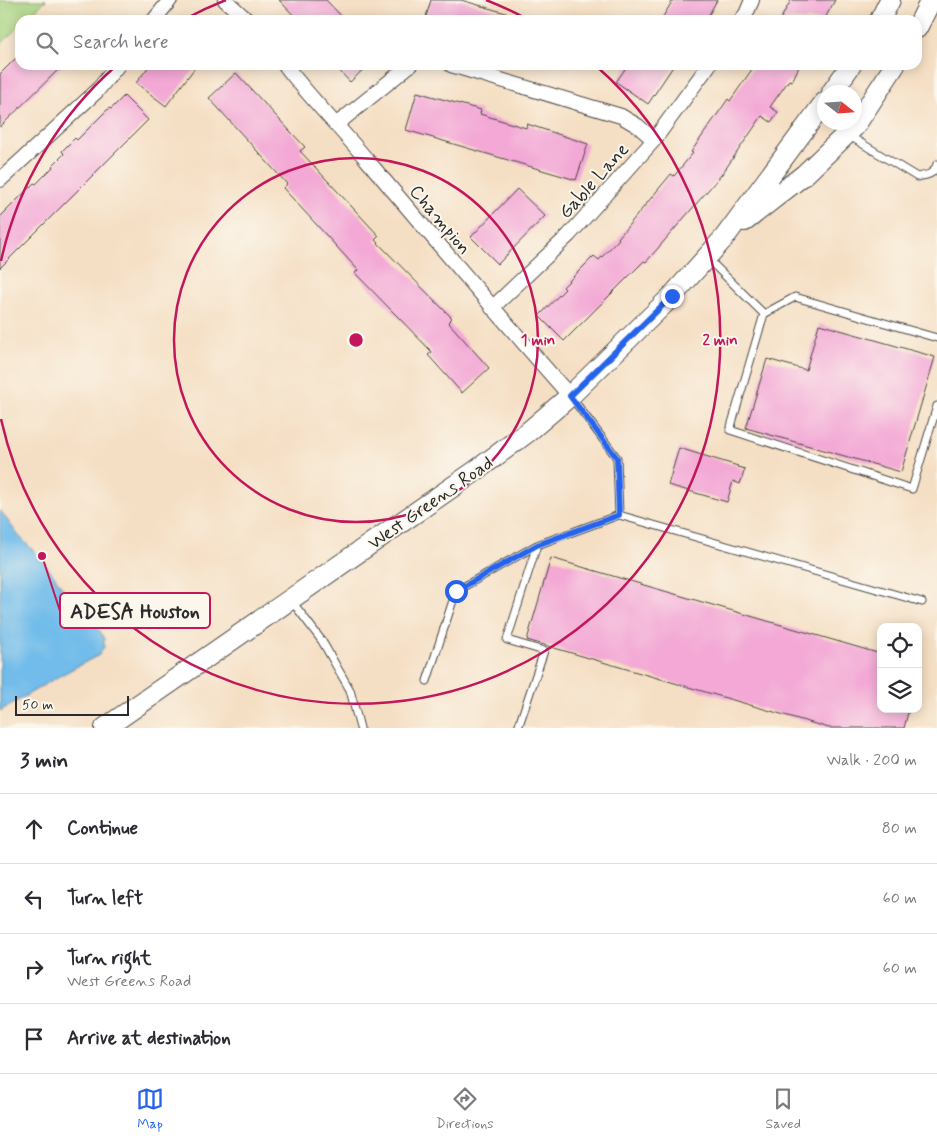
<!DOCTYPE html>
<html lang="en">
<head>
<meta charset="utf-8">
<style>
	body { margin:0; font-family:Mynerve,sans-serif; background:#f2f2f3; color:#2b2b33 }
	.controls { position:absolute; right:15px; bottom:15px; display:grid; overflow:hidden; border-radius:10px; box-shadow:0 2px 12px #0003 }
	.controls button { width:45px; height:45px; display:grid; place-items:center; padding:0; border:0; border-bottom:1px solid #e1e1e2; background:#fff; color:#2b2b33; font:25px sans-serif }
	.compass { position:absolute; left:817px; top:85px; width:45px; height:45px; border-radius:50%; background:#fff; box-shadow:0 2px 12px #0003; rotate:107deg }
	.scale { position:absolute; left:15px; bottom:12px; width:114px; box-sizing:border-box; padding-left:5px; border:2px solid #2b2b2b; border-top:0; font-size:14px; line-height:18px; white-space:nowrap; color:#2b2b2b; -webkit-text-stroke:4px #fbf7ec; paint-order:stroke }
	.stop { position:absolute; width:15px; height:15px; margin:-11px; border:4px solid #2563eb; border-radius:50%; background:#fff }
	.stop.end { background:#2563eb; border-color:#fff; box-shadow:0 1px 5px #0008 }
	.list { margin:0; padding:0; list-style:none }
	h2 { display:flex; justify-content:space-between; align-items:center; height:65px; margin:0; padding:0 20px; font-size:21px }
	h2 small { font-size:16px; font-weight:400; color:#7c7c81 }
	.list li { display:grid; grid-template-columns:32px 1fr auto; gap:15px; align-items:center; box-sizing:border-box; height:70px; padding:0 20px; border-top:1px solid #e1e1e2 }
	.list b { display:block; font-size:19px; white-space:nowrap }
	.list p { margin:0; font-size:16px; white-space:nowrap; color:#7c7c81 }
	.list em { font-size:16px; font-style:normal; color:#7c7c81 }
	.icon { flex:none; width:28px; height:28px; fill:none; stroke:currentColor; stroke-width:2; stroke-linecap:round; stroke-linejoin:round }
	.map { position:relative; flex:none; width:937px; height:728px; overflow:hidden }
	.search { position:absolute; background:#fff; box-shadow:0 2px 12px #0003; left:15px; right:15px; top:15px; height:55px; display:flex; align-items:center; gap:12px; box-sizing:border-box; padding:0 18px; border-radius:15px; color:#7c7c81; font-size:19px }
	.sheet { height:345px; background:#fff }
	nav { display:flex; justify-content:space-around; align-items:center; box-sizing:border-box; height:70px; border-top:1px solid #e1e1e2; background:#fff; font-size:14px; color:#7c7c81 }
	nav a { display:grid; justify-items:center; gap:2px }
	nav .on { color:#2563eb }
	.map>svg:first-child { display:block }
	.green { fill:#a6d17d; stroke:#687e54 }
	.water { fill:#71bcea; stroke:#4e748a }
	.building { fill:#f3a8d5 }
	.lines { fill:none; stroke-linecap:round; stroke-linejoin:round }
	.service-casing { stroke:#494642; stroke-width:9 }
	.minor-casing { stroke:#494642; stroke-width:16 }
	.secondary-casing { stroke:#494642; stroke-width:22 }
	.service { stroke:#fff; stroke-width:7 }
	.minor { stroke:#fff; stroke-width:14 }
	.secondary { stroke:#fff; stroke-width:20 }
	.route { stroke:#2563eb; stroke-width:6 }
	.ring { fill:none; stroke:#c2185b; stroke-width:2.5 }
	.labels { text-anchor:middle; stroke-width:4; stroke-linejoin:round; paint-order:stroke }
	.street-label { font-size:19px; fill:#2b2b2b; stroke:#fbf7ec }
	.centre { fill:#c2185b; stroke:#fbf7ec; stroke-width:2.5 }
	.ring-label { font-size:15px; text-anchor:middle; font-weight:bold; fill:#c2185b; stroke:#fbf7ec; stroke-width:4; stroke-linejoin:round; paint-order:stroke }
	.leader { fill:none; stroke:#c2185b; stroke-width:2 }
	.callout-dot { fill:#c2185b; stroke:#fbf7ec; stroke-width:2 }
	.callout { fill:#fbf7ec; stroke:#c2185b; stroke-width:2 }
	.callout-label { font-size:20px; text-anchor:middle; font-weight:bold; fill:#2b2b2b }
</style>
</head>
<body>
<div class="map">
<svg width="937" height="728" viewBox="0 0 937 728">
	<rect width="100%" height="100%" fill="#fbf7ec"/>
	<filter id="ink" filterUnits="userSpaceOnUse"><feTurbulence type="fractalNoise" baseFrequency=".02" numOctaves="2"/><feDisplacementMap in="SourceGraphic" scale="10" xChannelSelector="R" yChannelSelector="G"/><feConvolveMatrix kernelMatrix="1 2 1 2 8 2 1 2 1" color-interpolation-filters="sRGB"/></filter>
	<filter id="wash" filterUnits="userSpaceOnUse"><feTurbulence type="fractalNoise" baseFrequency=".0096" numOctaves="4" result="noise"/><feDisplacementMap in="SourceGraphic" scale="20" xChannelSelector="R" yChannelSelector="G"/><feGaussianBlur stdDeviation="1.12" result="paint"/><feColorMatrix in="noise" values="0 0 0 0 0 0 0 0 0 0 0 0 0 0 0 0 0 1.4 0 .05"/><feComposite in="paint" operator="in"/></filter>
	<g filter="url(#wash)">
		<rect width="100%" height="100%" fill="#f5dfc4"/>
		<path class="green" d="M 0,0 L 46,0 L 25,20 L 20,20 L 20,25 L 0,45 Z"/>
		<path class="water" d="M 0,510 L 18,535 L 40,557 L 56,578 L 74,607 L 86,621 L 100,631 L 104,638 L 104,647 L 99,655 L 61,675 L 0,711 Z"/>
		<g id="blocks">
			<path class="building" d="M 279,0 L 326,0 L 345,20 L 298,20 Z
				M 431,0 L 461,0 L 516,16 L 516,20 L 425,20 Z
				M 673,0 L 717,0 L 706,20 L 661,20 Z
				M 791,0 L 835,0 L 824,20 L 780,20 Z
				M 20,54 L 20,65 L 63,65 L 0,127 L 0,74 Z
				M 150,65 L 197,65 L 166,106 L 136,83 Z
				M 334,65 L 368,65 L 350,82 Z
				M 628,65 L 674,65 L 648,104 L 616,82 Z
				M 755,65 L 800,65 L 792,81 L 789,80 L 770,107 L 778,112 L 771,122 L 762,116 L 722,174 L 646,262 L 644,261 L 564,341 L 539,316 L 565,289 L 563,287 L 594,256 L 599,260 L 619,239 L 618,238 L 671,174 L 674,176 L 693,153 L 691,152 L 728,99 L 730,101 Z
				M 236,73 L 305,147 L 300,151 L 379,236 L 375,240 L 452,318 L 448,322 L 489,368 L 462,393 L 428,355 L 432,352 L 355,273 L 358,270 L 283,188 L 287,184 L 209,98 Z
				M 417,92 L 481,110 L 480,114 L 526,128 L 527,124 L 588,144 L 576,180 L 406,130 Z
				M 124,96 L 148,120 L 0,268 L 0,217 L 34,183 L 36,184 L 53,167 L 52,166 L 64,154 L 62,151 L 75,138 L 77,140 L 109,108 L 111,109 Z
				M 517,189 L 545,216 L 498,264 L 471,237 Z
				M 819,324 L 935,357 L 901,472 L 746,428 L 767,359 L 806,370 Z
				M 679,448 L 738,466 L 737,467 L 745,469 L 740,484 L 733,481 L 727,502 L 668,485 Z
				M 551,558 L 881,654 L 881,709 L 909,709 L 904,728 L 829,728 L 527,640 Z"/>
		</g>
	</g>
	<g filter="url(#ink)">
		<use href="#blocks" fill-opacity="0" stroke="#494642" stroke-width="1"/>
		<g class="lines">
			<defs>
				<path id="service" d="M 848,135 L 917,177 C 927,175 934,175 937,164
					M 708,259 L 764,314
					M 937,338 L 795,297 L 764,314 L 730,430 L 912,489 L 937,406
					M 572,398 L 617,458 L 619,515
					M 291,600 L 322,641 L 350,690 L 360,728
					M 427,681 L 456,591 L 537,545 L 619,515 L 922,602
					M 518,728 L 544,651 L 507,640 L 537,545"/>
				<path id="minor" d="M 225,0 L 247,20
					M 154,20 L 170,0
					M 741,20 L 746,14 L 752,0
					M 285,65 C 310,98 340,128 367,160 C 434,239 501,318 570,396
					M 451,65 L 621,116 L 638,126 L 654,140
					M 337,124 L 410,65
					M 0,180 L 97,91 L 118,65
					M 492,308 L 569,235 L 654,140 L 709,65"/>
				<path id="secondary" d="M 880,20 L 890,0
					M 917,28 L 931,0
					M 832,92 L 851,65
					M 745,221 L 805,174 L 855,126 L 895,65
					M 105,728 L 474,472 L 528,432 L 570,396 L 672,296 L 724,238 L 824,103"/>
			</defs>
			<use href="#service" class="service-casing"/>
			<use href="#minor" class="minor-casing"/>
			<use href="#secondary" class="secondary-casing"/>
			<use href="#service" class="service"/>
			<use href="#minor" class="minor"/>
			<use href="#secondary" class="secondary"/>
		</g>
	</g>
	<g class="lines" filter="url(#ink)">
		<path class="route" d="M 456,591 L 537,545 L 619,515 L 617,458 L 570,396 L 672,296"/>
	</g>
	<g class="ring">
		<circle cx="356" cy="340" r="182"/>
		<path d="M1 261A364 364 0 0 1 117 65M185 19A364 364 0 0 1 226 0M486 0A364 364 0 0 1 527 19M595 65A364 364 0 1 1 1 419"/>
	</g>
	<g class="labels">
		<g class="street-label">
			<text transform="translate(593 180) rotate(-48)" y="7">Gable Lane</text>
			<text transform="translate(441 219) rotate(50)" y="7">Champion</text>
			<text transform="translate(430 502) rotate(-35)" y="7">West Greens Road</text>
		</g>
	</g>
	<circle cx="356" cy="340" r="8" class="centre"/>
	<g class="ring-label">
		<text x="538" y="345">1 min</text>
		<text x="720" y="345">2 min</text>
	</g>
	<path class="leader" d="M42 556L60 611"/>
	<circle class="callout-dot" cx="42" cy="556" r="5"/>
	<rect class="callout" x="60" y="593" width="150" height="35" rx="5"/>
	<g class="callout-label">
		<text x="135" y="618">ADESA Houston</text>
	</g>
</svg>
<div class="controls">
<button><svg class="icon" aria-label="locate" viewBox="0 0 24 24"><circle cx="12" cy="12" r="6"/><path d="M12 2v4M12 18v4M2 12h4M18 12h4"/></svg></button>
<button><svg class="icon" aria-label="layers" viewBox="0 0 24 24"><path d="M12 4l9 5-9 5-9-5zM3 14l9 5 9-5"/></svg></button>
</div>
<svg class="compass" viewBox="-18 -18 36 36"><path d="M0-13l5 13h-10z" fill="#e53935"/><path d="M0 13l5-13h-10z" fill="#7c7c81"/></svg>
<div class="scale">50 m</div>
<div class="stop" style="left:456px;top:591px"></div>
<div class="stop end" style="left:672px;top:296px"></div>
<div class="search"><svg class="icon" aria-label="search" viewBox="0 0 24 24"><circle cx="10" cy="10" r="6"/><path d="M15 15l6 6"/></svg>Search here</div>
</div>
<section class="sheet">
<h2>3 min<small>Walk · 200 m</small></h2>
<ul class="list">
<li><svg class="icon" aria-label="ahead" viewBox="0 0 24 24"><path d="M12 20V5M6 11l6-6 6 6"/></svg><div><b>Continue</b></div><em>80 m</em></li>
<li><svg class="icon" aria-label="left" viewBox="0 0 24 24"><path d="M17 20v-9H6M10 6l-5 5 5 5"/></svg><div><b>Turn left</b></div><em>60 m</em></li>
<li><svg class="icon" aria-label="right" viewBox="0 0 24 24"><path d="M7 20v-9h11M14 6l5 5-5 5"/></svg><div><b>Turn right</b><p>West Greens Road</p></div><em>60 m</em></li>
<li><svg class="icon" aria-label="arrive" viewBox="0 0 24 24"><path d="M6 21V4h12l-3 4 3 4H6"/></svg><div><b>Arrive at destination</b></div></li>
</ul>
</section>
<nav>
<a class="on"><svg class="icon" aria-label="map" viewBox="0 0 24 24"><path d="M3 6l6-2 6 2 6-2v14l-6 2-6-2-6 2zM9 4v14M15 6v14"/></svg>Map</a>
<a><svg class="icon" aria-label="directions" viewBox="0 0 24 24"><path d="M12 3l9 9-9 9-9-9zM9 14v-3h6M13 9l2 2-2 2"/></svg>Directions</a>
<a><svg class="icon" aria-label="saved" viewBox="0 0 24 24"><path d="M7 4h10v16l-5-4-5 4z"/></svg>Saved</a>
</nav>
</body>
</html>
